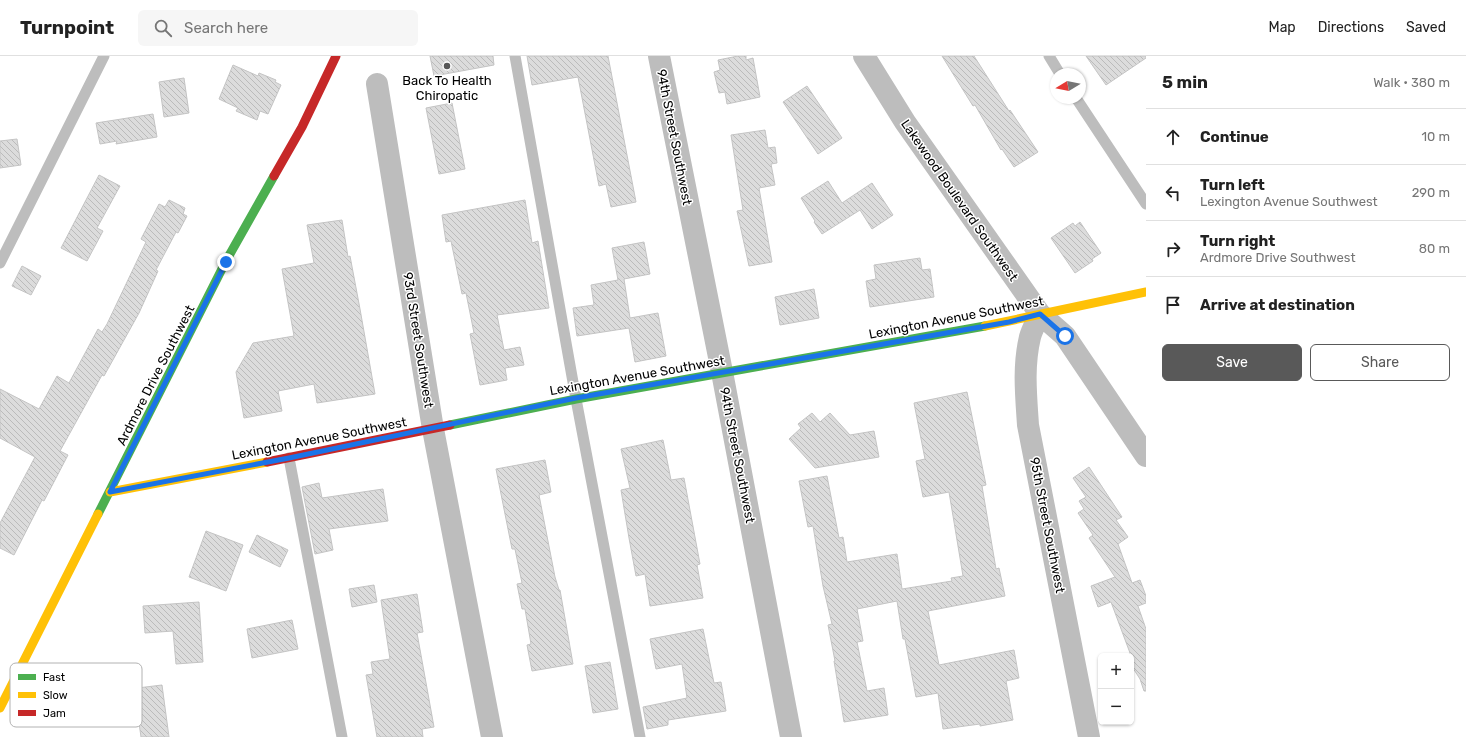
<!DOCTYPE html>
<html lang="en">
<head>
<meta charset="utf-8">
<style>
	body { margin:0; font-family:Rubik,sans-serif; background:#f6f6f6; color:#222 }
	.controls { position:absolute; right:12px; bottom:12px; display:grid; overflow:hidden; border-radius:6px; box-shadow:0 1px 3px #0004 }
	.controls button { width:36px; height:36px; display:grid; place-items:center; padding:0; border:0; border-bottom:1px solid #e0e0e0; background:#fff; color:#222; font:20px sans-serif }
	.compass { position:absolute; left:1050px; top:12px; width:36px; height:36px; border-radius:50%; background:#fff; box-shadow:0 1px 3px #0004; rotate:260deg }
	.stop { position:absolute; width:12px; height:12px; margin:-9px; border:3px solid #1a73e8; border-radius:50%; background:#fff }
	.stop.end { background:#1a73e8; border-color:#fff; box-shadow:0 1px 4px #0008 }
	.list { margin:0; padding:0; list-style:none }
	h2 { display:flex; justify-content:space-between; align-items:center; height:52px; margin:0; padding:0 16px; font-size:17px }
	h2 small { font-size:13px; font-weight:400; color:#767676 }
	.list li { display:grid; grid-template-columns:26px 1fr auto; gap:12px; align-items:center; box-sizing:border-box; height:56px; padding:0 16px; border-top:1px solid #e0e0e0 }
	.list b { display:block; font-size:15px; white-space:nowrap }
	.list p { margin:0; font-size:13px; white-space:nowrap; color:#767676 }
	.list em { font-size:13px; font-style:normal; color:#767676 }
	.actions { display:flex; gap:8px; padding:12px 16px }
	.actions a { flex:1; padding:9px 0; border:1px solid #595959; border-radius:6px; text-align:center; font-size:14px; color:#595959 }
	.actions .main { background:#595959; color:#fff }
	.icon { flex:none; width:22px; height:22px; fill:none; stroke:currentColor; stroke-width:2; stroke-linecap:round; stroke-linejoin:round }
	.map { position:relative; flex:none; width:1146px; height:681px; overflow:hidden }
	header { display:flex; align-items:center; gap:24px; box-sizing:border-box; height:56px; padding:0 20px; background:#fff; border-bottom:1px solid #e0e0e0 }
	header strong { font-size:19px }
	nav { display:flex; gap:22px; margin-inline-start:auto; font-size:14px }
	.search { width:280px; height:36px; background:#f6f6f6; display:flex; align-items:center; gap:10px; box-sizing:border-box; padding:0 14px; border-radius:6px; color:#767676; font-size:15px }
	main { display:flex }
	aside { flex:1; background:#fff }
	.map>svg:first-child { display:block }
	.building { fill:url(#building-back-hatch); stroke:#c4c4c4 }
	.lines { fill:none; stroke-linecap:round; stroke-linejoin:round }
	.lane { stroke:#bdbdbd; stroke-width:11 }
	.street { stroke:#bdbdbd; stroke-width:22 }
	.fast { stroke:#4caf50; stroke-width:9 }
	.slow { stroke:#ffc107; stroke-width:9 }
	.jam { stroke:#c62828; stroke-width:9 }
	.route { stroke:#1a73e8; stroke-width:5 }
	.poi-dot { fill:#595959; stroke:#fff; stroke-width:1.5 }
	.labels { text-anchor:middle; stroke-width:3; stroke-linejoin:round; paint-order:stroke }
	.poi-label { font-size:13px; fill:#000; stroke:#fff }
	.street-label { font-size:13px; fill:#000; stroke:#fff }
	.key { fill:#fff; stroke:#b2b2b2; stroke-width:1 }
	.key-label { font-size:11px; fill:#000 }
</style>
</head>
<body>
<header>
<strong>Turnpoint</strong>
<div class="search"><svg class="icon" aria-label="search" viewBox="0 0 24 24"><circle cx="10" cy="10" r="6"/><path d="M15 15l6 6"/></svg>Search here</div>
<nav><a>Map</a><a>Directions</a><a>Saved</a></nav>
</header>
<main>
<div class="map">
<svg width="1146" height="681" viewBox="0 0 1146 681">
	<defs>
		<pattern id="building-back-hatch" width="6" height="6" patternUnits="userSpaceOnUse"><rect width="6" height="6" fill="#dcdcdc"/><path d="M-1 5l2 2M0 0l6 6M5-1l2 2" fill="none" stroke="#bbb"/></pattern>
	</defs>
	<rect width="100%" height="100%" fill="#fff"/>
	<path class="building" d="M 430,0 L 493,0 L 494,9 L 434,20 Z
		M 527,0 L 608,0 L 636,146 L 611,151 L 606,128 L 599,130 L 578,21 L 532,29 Z
		M 738,0 L 746,0 L 746,4 L 753,2 L 760,41 L 727,48 L 725,36 L 719,37 L 714,16 L 720,14 L 718,4 Z
		M 942,0 L 974,0 L 1009,55 L 1010,54 L 1038,96 L 1014,111 L 1002,93 L 1001,94 L 975,49 L 973,50 Z
		M 1086,0 L 1146,0 L 1146,2 L 1106,29 Z
		M 233,9 L 258,20 L 259,17 L 276,24 L 275,26 L 281,29 L 268,58 L 260,55 L 257,64 L 236,55 L 238,52 L 219,43 Z
		M 184,22 L 189,57 L 164,61 L 159,26 Z
		M 807,30 L 842,82 L 818,98 L 783,46 Z
		M 452,47 L 465,113 L 439,118 L 426,52 Z
		M 153,58 L 157,81 L 116,88 L 117,85 L 100,88 L 96,67 Z
		M 765,74 L 768,92 L 775,91 L 777,107 L 771,108 L 775,129 L 759,132 L 772,206 L 749,210 L 737,155 L 743,154 L 731,79 Z
		M 17,83 L 21,109 L 0,112 L 0,85 Z
		M 99,119 L 120,130 L 97,172 L 103,175 L 87,205 L 61,192 Z
		M 828,125 L 842,147 L 872,127 L 893,159 L 872,173 L 860,154 L 822,178 L 814,166 L 815,165 L 801,142 Z
		M 169,144 L 185,152 L 183,158 L 187,160 L 178,177 L 176,176 L 156,214 L 158,215 L 139,257 L 104,320 L 102,319 L 60,395 L 68,399 L 44,445 L 42,444 L 14,499 L 0,492 L 0,467 L 35,401 L 0,382 L 0,333 L 39,353 L 57,320 L 69,327 L 98,273 L 102,276 L 107,268 L 146,186 L 141,183 L 159,148 L 165,151 Z
		M 525,144 L 532,187 L 538,185 L 549,252 L 497,259 L 504,294 L 520,291 L 524,309 L 505,312 L 507,324 L 480,329 L 470,278 L 474,277 L 466,237 L 462,238 L 451,185 L 446,186 L 442,159 Z
		M 342,164 L 348,201 L 350,200 L 360,253 L 375,338 L 317,347 L 314,328 L 278,335 L 282,355 L 244,362 L 236,316 L 253,287 L 294,280 L 282,213 L 314,207 L 307,169 Z
		M 1080,166 L 1101,197 L 1092,203 L 1093,205 L 1075,217 L 1051,182 L 1073,167 L 1075,170 Z
		M 644,186 L 650,218 L 624,223 L 630,262 L 658,257 L 666,300 L 635,306 L 629,272 L 577,280 L 573,252 L 594,249 L 591,229 L 618,224 L 612,192 Z
		M 920,202 L 922,214 L 930,213 L 934,241 L 870,251 L 866,225 L 876,223 L 874,209 Z
		M 22,210 L 41,220 L 31,239 L 12,230 Z
		M 814,233 L 819,262 L 780,269 L 775,241 Z
		M 967,336 L 986,429 L 982,430 L 996,513 L 999,512 L 1005,540 L 928,555 L 939,609 L 1014,594 L 1019,622 L 1006,625 L 1013,664 L 980,670 L 980,668 L 943,673 L 938,637 L 916,641 L 905,583 L 903,583 L 897,545 L 857,553 L 863,585 L 857,586 L 867,635 L 884,632 L 888,659 L 844,666 L 834,605 L 835,605 L 828,569 L 832,568 L 823,530 L 813,470 L 808,471 L 799,425 L 827,420 L 839,482 L 843,481 L 847,506 L 897,498 L 902,533 L 952,525 L 951,522 L 963,520 L 949,436 L 923,441 L 916,405 L 925,403 L 914,347 Z
		M 812,357 L 820,366 L 830,357 L 850,379 L 874,375 L 879,401 L 815,412 L 789,383 L 801,372 L 798,368 Z
		M 663,384 L 671,424 L 684,422 L 700,508 L 697,509 L 703,542 L 650,550 L 645,518 L 636,520 L 629,482 L 621,434 L 630,432 L 621,393 Z
		M 545,404 L 551,436 L 539,439 L 555,521 L 559,534 L 560,534 L 573,608 L 532,615 L 527,589 L 531,588 L 525,553 L 522,553 L 517,528 L 522,527 L 515,493 L 512,493 L 496,413 Z
		M 1089,411 L 1122,461 L 1116,464 L 1128,481 L 1118,488 L 1132,527 L 1140,524 L 1146,540 L 1146,547 L 1138,550 L 1146,573 L 1146,635 L 1144,635 L 1140,623 L 1131,609 L 1131,600 L 1126,600 L 1130,597 L 1111,546 L 1098,551 L 1091,530 L 1115,521 L 1089,482 L 1093,479 L 1078,457 L 1084,453 L 1079,445 L 1086,441 L 1073,422 Z
		M 319,427 L 322,442 L 383,433 L 388,465 L 329,473 L 333,494 L 315,498 L 302,431 Z
		M 206,475 L 243,489 L 226,535 L 189,521 Z
		M 257,479 L 288,494 L 280,511 L 249,496 Z
		M 374,529 L 377,546 L 352,551 L 349,533 Z
		M 417,538 L 423,576 L 417,577 L 434,671 L 422,673 L 423,681 L 377,681 L 366,619 L 373,618 L 371,606 L 390,603 L 381,544 Z
		M 199,546 L 203,606 L 176,608 L 173,575 L 145,577 L 143,550 Z
		M 292,564 L 298,593 L 252,602 L 247,573 Z
		M 703,573 L 714,627 L 721,626 L 726,655 L 668,664 L 668,669 L 647,673 L 643,651 L 687,642 L 682,608 L 656,613 L 650,583 Z
		M 610,606 L 618,653 L 593,657 L 585,610 Z
		M 162,629 L 169,681 L 141,681 L 139,667 L 136,668 L 134,650 L 116,653 L 113,635 Z"/>
	<g class="lines">
		<path class="lane" d="M 515,0 L 576,343 L 640,681
			M 1049,0 L 1060,18
			M 1076,42 L 1146,148
			M 0,207 L 104,0
			M 289,402 L 342,681"/>
		<path class="street" d="M 659,0 L 722,316 L 791,681
			M 864,0 L 905,66 L 1040,258 L 1065,280 L 1146,400
			M 377,28 L 433,373 L 492,681
			M 1040,258 C 1037,265 1032,273 1030,281 C 1023,310 1026,339 1028,369 L 1089,681"/>
		<path class="fast" d="M 450,369 L 576,343 L 985,270
			M 98,458 L 226,205 L 274,120"/>
		<path class="slow" d="M 985,270 L 1146,236
			M 110,436 L 267,406
			M 0,652 L 98,458"/>
		<path class="jam" d="M 274,120 L 302,71 L 336,0
			M 267,406 L 450,369"/>
	</g>
	<g class="lines">
		<path class="route" d="M 226,206 L 110,436 L 289,402 L 576,342 L 1009,266 L 1040,258 L 1065,280"/>
	</g>
	<circle class="poi-dot" cx="447" cy="10" r="4"/>
	<g class="labels">
		<g class="poi-label">
			<text x="447" y="29">Back To Health<tspan x="447" dy="15">Chiropatic</tspan></text>
		</g>
		<g class="street-label">
			<text transform="translate(675 81) rotate(79)" y="5">94th Street Southwest</text>
			<text transform="translate(960 144) rotate(55)" y="5">Lakewood Boulevard Southwest</text>
			<text transform="translate(956 261) rotate(-11)" y="5">Lexington Avenue Southwest</text>
			<text transform="translate(419 284) rotate(81)" y="5">93rd Street Southwest</text>
			<text transform="translate(155 319) rotate(-63)" y="5">Ardmore Drive Southwest</text>
			<text transform="translate(637 319) rotate(-10)" y="5">Lexington Avenue Southwest</text>
			<text transform="translate(319 382) rotate(-11)" y="5">Lexington Avenue Southwest</text>
			<text transform="translate(738 399) rotate(79)" y="5">94th Street Southwest</text>
			<text transform="translate(1048 469) rotate(79)" y="5">95th Street Southwest</text>
		</g>
	</g>
	<rect x="10" y="607" width="132" height="64" rx="6" class="key"/>
	<rect x="18" y="618" width="18" height="6" fill="#4caf50"/>
	<rect x="18" y="636" width="18" height="6" fill="#ffc107"/>
	<rect x="18" y="654" width="18" height="6" fill="#c62828"/>
	<g class="key-label">
		<text x="43" y="625">Fast</text>
		<text x="43" y="643">Slow</text>
		<text x="43" y="661">Jam</text>
	</g>
</svg>
<div class="controls">
<button>+</button>
<button>−</button>
</div>
<svg class="compass" viewBox="-18 -18 36 36"><path d="M0-13l5 13h-10z" fill="#e53935"/><path d="M0 13l5-13h-10z" fill="#767676"/></svg>
<div class="stop" style="left:1065px;top:280px"></div>
<div class="stop end" style="left:226px;top:206px"></div>
</div>
<aside>
<h2>5 min<small>Walk · 380 m</small></h2>
<ul class="list">
<li><svg class="icon" aria-label="ahead" viewBox="0 0 24 24"><path d="M12 20V5M6 11l6-6 6 6"/></svg><div><b>Continue</b></div><em>10 m</em></li>
<li><svg class="icon" aria-label="left" viewBox="0 0 24 24"><path d="M17 20v-9H6M10 6l-5 5 5 5"/></svg><div><b>Turn left</b><p>Lexington Avenue Southwest</p></div><em>290 m</em></li>
<li><svg class="icon" aria-label="right" viewBox="0 0 24 24"><path d="M7 20v-9h11M14 6l5 5-5 5"/></svg><div><b>Turn right</b><p>Ardmore Drive Southwest</p></div><em>80 m</em></li>
<li><svg class="icon" aria-label="arrive" viewBox="0 0 24 24"><path d="M6 21V4h12l-3 4 3 4H6"/></svg><div><b>Arrive at destination</b></div></li>
</ul>
<div class="actions"><a class="main">Save</a><a>Share</a></div>
</aside>
</main>
</body>
</html>
